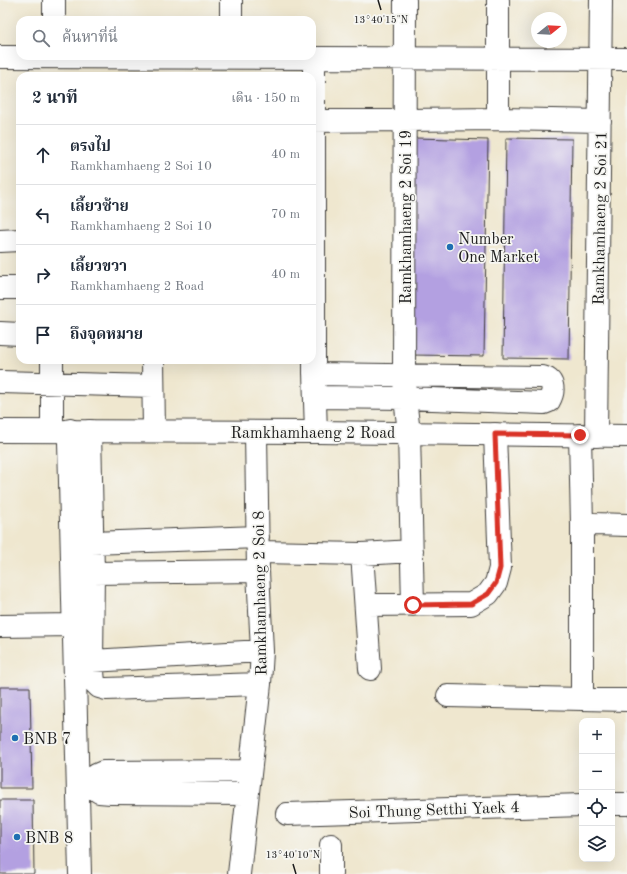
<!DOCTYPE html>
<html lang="th">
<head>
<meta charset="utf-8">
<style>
	body { margin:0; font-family:"Old Standard TT","Noto Serif Thai",serif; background:#f2f2f3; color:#1f2937 }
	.controls { position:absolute; right:12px; bottom:12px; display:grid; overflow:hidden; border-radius:8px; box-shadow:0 4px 16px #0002 }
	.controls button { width:36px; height:36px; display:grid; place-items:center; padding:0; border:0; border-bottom:1px solid #e0e1e3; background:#fff; color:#1f2937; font:20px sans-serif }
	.compass { position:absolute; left:531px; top:12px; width:36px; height:36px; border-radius:50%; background:#fff; box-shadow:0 4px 16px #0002; rotate:72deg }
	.stop { position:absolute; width:12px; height:12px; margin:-9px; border:3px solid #d93025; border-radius:50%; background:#fff }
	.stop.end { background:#d93025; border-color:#fff; box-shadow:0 1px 4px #0008 }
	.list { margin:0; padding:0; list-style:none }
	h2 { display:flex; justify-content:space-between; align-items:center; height:52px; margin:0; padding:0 16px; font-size:17px }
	h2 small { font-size:13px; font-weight:400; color:#747a83 }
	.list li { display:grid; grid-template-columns:26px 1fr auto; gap:12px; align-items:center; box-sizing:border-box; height:60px; padding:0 16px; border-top:1px solid #e0e1e3 }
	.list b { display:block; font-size:15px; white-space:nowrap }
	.list p { margin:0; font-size:13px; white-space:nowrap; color:#747a83 }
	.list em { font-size:13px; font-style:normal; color:#747a83 }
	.icon { flex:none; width:22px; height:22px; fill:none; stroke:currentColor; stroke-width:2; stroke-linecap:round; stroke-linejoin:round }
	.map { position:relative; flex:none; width:627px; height:874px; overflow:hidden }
	.search { position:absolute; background:#fff; box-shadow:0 4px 16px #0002; left:16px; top:16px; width:300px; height:44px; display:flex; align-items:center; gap:10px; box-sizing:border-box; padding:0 14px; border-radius:12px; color:#747a83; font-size:15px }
	.panel { position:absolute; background:#fff; box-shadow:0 4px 16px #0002; left:16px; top:72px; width:300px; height:292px; border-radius:12px }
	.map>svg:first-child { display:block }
	.building { fill:#b3a0e1 }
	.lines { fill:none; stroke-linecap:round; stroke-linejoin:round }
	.minor-casing { stroke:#3c3a37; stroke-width:24 }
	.major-casing { stroke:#3c3a37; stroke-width:24 }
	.minor { stroke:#fff; stroke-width:22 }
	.major { stroke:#fff; stroke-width:22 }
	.route { stroke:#d93025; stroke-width:5 }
	.ticks { fill:none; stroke:#1c1c1c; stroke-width:1.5 }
	.poi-dot { fill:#1f6fb2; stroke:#f6f6f2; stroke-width:1.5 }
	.labels { text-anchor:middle; stroke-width:3.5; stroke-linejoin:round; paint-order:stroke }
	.street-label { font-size:16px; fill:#1c1c1c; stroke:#f6f6f2 }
	.poi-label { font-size:16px; fill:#1c1c1c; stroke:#f6f6f2; text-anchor:start }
	.ticks-label { font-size:10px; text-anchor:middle; fill:#1c1c1c; stroke:#f6f6f2; stroke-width:3.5; stroke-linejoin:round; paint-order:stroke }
</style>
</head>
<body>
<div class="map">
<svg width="627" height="874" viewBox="0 0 627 874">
	<rect width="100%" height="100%" fill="#f6f6f2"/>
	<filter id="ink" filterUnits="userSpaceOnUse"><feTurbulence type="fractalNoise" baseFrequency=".025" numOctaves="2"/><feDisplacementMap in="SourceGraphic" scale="8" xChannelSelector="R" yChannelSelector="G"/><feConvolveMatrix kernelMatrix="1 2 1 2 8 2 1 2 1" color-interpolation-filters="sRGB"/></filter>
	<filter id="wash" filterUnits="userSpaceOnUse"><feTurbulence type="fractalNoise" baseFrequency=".012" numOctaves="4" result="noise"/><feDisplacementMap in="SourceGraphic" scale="16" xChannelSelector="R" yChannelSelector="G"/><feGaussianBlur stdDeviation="0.9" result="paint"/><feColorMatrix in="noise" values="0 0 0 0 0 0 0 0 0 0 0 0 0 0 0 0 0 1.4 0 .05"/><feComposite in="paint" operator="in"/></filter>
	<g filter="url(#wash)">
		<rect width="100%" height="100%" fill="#efe7cf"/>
		<g id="blocks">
			<path class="building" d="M 415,138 L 488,140 L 484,356 L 411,355 Z
				M 506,138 L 572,139 L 569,359 L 503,358 Z
				M 0,687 L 30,687 L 32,788 L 0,788 Z
				M 0,800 L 33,800 L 34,874 L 0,874 Z"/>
		</g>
	</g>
	<g filter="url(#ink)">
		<use href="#blocks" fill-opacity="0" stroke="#3c3a37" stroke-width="1"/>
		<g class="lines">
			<defs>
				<path id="minor" d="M 405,0 L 404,375 L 405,398 L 409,433 L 413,605
					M 498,0 L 498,119
					M 54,20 L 54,0
					M 231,20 L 231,0
					M 0,57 L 627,59
					M 314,58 L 314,372 L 316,432
					M 312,121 L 498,119 L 600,121
					M 0,241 L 20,240
					M 0,288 L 20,288
					M 0,333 L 20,334
					M 153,360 L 154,431
					M 314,374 L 541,377 C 554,378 555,391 549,401 L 544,403 L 405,398 L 315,397
					M 0,382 L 153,386
					M 52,430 L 52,360
					M 70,430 L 69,442 L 80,874
					M 90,431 L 93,573 L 92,661 L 94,682 L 99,687 L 106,689 L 260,684
					M 580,435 L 582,525
					M 596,436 L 601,0
					M 92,543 L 258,537
					M 259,552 L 362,554 L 370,669
					M 362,554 L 412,551
					M 93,573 L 258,571
					M 366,605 L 471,604 L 488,594 L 496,583 L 500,568 L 495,434
					M 0,626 L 74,625
					M 92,661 L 262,651
					M 448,696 L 627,700
					M 582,698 L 582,525 L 593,524 L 627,525
					M 247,794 L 111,793 L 99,792 L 94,788 L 94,780 L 96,775 L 103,772 L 250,771
					M 612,804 L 627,804
					M 287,814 L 582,805
					M 331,845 L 331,874
					M 239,874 L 260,684 L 262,651 L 258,571 L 256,432"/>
				<path id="major" d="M 0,431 L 316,432 L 627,436"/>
			</defs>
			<use href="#minor" class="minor-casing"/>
			<use href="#major" class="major-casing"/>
			<use href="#minor" class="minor"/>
			<use href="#major" class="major"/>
		</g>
	</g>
	<g class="lines" filter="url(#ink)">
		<path class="route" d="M 413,605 L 471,604 L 488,594 L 496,583 L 500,568 L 495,434 L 580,435"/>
	</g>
	<path class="ticks" d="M 378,0 L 381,10M 293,864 L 296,874"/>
	<g class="poi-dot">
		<circle cx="450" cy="247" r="4"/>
		<circle cx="15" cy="738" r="4"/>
		<circle cx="17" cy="837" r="4"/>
	</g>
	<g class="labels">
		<g class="street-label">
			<text transform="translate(405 217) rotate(-90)" y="6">Ramkhamhaeng 2 Soi 19</text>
			<text transform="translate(599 218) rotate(-89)" y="6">Ramkhamhaeng 2 Soi 21</text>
			<text x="313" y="438">Ramkhamhaeng 2 Road</text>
			<text transform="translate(259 593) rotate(-91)" y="6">Ramkhamhaeng 2 Soi 8</text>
			<text transform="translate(434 809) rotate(-2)" y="6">Soi Thung Setthi Yaek 4</text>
		</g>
		<g class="poi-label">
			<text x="458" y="244">Number<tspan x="458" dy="18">One Market</tspan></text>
			<text x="23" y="744">BNB 7</text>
			<text x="25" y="843">BNB 8</text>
		</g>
	</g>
	<g class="ticks-label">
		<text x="381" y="23">13°40'15"N</text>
		<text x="293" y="858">13°40'10"N</text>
	</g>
</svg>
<div class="controls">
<button>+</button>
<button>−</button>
<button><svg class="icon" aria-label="locate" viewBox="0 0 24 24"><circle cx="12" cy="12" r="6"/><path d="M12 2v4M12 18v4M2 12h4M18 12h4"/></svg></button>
<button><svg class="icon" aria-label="layers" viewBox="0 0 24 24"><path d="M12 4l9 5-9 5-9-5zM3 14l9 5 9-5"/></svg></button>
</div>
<svg class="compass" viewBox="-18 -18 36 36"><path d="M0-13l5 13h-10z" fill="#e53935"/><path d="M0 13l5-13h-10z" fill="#747a83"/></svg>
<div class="stop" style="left:413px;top:605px"></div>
<div class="stop end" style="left:580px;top:435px"></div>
<div class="search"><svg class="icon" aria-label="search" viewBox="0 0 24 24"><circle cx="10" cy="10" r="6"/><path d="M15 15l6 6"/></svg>ค้นหาที่นี่</div>
<section class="panel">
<h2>2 นาที<small>เดิน · 150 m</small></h2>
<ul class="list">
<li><svg class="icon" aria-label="ahead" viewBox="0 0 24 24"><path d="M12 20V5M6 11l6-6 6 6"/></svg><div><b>ตรงไป</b><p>Ramkhamhaeng 2 Soi 10</p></div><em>40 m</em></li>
<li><svg class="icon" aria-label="left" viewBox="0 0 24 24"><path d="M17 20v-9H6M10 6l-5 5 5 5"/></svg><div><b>เลี้ยวซ้าย</b><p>Ramkhamhaeng 2 Soi 10</p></div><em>70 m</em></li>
<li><svg class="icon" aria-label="right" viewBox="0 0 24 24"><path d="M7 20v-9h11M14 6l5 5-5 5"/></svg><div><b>เลี้ยวขวา</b><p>Ramkhamhaeng 2 Road</p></div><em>40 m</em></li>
<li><svg class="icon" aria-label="arrive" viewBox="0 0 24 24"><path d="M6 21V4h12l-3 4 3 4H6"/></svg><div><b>ถึงจุดหมาย</b></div></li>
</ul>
</section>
</div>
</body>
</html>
